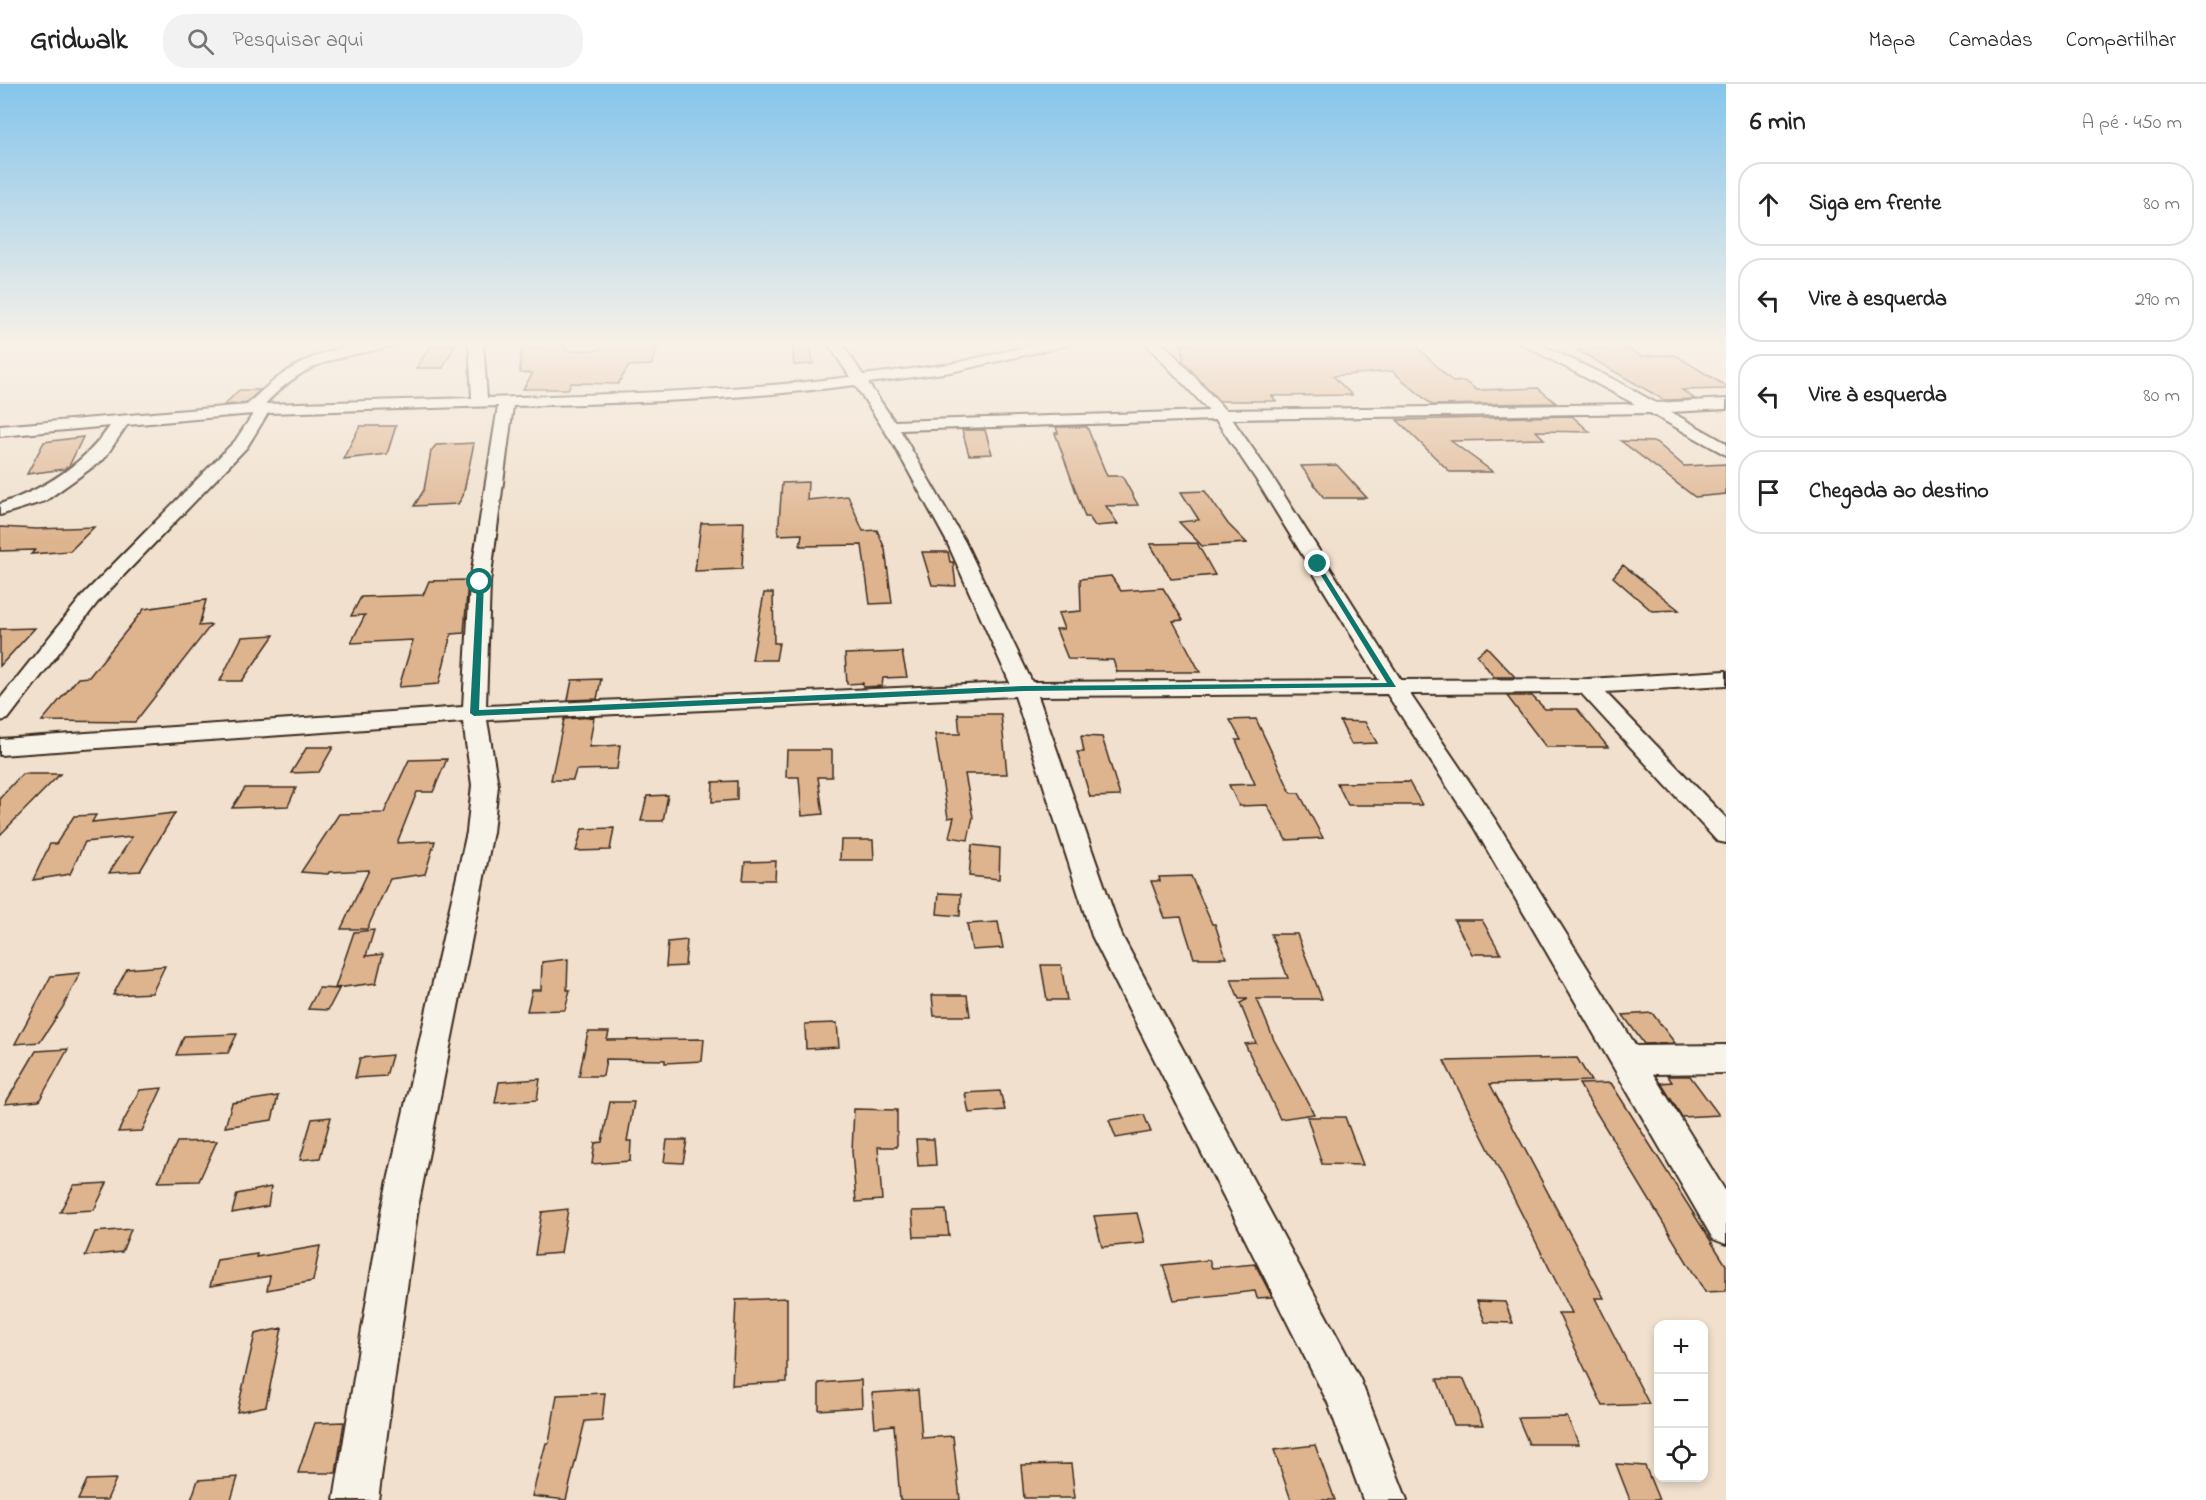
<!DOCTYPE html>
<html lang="pt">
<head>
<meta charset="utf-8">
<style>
	body { margin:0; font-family:"Indie Flower",sans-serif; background:#f2f2f2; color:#222 }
	.controls { position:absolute; right:18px; bottom:18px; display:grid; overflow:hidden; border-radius:12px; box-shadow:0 3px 9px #0003 }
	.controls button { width:54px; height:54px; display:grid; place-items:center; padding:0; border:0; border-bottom:2px solid #e0e0e0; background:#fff; color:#222; font:30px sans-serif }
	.stop { position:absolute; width:18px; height:18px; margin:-14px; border:4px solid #0f766e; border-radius:50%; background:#fff }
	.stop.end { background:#0f766e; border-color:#fff; box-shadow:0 2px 6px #0008 }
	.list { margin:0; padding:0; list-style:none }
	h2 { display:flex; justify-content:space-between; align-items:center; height:78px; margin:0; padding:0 24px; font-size:26px }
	h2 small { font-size:20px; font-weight:400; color:#767676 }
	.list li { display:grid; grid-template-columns:39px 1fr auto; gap:18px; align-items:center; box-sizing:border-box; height:84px; margin:0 12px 12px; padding:0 12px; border:2px solid #e0e0e0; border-radius:24px }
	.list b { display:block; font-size:22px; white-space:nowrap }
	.list em { font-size:20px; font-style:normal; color:#767676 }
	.icon { flex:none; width:33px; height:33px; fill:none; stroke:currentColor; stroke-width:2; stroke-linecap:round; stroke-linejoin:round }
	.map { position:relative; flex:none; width:1726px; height:1416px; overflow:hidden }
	header { display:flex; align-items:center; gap:36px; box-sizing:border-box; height:84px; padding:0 30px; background:#fff; border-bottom:2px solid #e0e0e0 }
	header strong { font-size:28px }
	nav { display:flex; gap:33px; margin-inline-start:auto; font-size:21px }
	.search { width:420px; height:54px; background:#f2f2f2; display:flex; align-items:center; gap:15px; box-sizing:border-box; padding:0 21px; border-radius:24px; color:#767676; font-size:22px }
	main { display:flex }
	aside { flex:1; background:#fff }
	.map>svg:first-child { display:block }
	.building { fill:#deb48f; stroke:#3b2a1e; stroke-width:1.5 }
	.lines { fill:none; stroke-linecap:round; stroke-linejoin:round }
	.minor-casing { stroke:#3b2a1e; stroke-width:4 }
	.minor { fill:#f7f3e8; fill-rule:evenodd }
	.route { fill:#0f766e }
</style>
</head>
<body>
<header>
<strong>Gridwalk</strong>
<div class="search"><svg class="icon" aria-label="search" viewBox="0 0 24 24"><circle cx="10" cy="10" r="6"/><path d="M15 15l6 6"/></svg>Pesquisar aqui</div>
<nav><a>Mapa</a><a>Camadas</a><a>Compartilhar</a></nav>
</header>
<main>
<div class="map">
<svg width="1726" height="1416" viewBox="0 0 1726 1416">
	<rect width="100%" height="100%" fill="#f0e0cd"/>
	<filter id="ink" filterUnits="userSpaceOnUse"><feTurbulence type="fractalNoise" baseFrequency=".0167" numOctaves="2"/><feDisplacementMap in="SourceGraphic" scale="12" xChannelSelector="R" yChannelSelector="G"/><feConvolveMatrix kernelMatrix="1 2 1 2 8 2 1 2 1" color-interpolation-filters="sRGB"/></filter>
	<g filter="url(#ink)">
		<path class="building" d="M 602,258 L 660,259 L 651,281 L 629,282 L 618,300 L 571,299 L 568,305 L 523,305 L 533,289 L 520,289 L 521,265 L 565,260 L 566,267 L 599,266 Z
			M 792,258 L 810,258 L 813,280 L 794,281 Z
			M 1211,258 L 1344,258 L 1344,263 L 1412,258 L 1453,298 L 1464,297 L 1477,306 L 1538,304 L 1556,319 L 1432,321 L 1392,287 L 1333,292 L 1352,311 L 1272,312 L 1276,317 L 1219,317 L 1183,277 L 1182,261 Z
			M 455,261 L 443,284 L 416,284 L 430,263 Z
			M 1627,264 L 1641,272 L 1675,271 L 1726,302 L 1726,305 L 1682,306 L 1695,315 L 1664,316 L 1577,266 Z
			M 239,306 L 260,306 L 246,319 L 224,321 Z
			M 1572,332 L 1590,348 L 1536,347 L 1544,355 L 1451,357 L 1493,388 L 1450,388 L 1397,336 Z
			M 360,342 L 396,342 L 387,370 L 343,375 Z
			M 1056,343 L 1087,343 L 1107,392 L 1122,392 L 1138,421 L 1106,422 L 1118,440 L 1095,442 L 1089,433 L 1085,433 L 1055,349 L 1058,349 Z
			M 962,346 L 985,346 L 992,370 L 969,371 Z
			M 83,353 L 69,382 L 64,385 L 27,390 L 44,358 Z
			M 1621,357 L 1656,358 L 1684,382 L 1726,380 L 1726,410 L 1695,413 Z
			M 474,359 L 463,412 L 458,420 L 414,422 L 424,406 L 431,367 L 436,361 Z
			M 1337,381 L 1367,414 L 1324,414 L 1301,382 Z
			M 808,398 L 807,416 L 848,412 L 863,447 L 877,446 L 885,465 L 892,519 L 870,520 L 862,461 L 800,462 L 802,450 L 778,451 L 782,399 Z
			M 1205,407 L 1228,440 L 1247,459 L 1202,462 L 1179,438 L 1199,436 L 1181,408 Z
			M 744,438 L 742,485 L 695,487 L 701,439 Z
			M 0,443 L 37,445 L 94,443 L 70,467 L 31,470 L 35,466 L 0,467 Z
			M 1197,459 L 1215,491 L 1171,495 L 1150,460 Z
			M 922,468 L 948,468 L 950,478 L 953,478 L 956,502 L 932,501 Z
			M 1623,481 L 1679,526 L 1652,527 L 1613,493 Z
			M 1111,492 L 1121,507 L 1163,504 L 1183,536 L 1173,537 L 1200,588 L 1117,588 L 1113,576 L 1068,575 L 1056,545 L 1064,545 L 1058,529 L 1081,527 L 1080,495 Z
			M 468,496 L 464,549 L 451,550 L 439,600 L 399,603 L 413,556 L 351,559 L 365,531 L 351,532 L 361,513 L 423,511 L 429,497 Z
			M 764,509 L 773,509 L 774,559 L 779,559 L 776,576 L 752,576 Z
			M 206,516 L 199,542 L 211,541 L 135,638 L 42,637 L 78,594 L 89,593 L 144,525 Z
			M 35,544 L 0,582 L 0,545 Z
			M 274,551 L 242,597 L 220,597 L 242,553 Z
			M 1487,563 L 1515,593 L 1494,593 L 1477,571 Z
			M 902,568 L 907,593 L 883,594 L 882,602 L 863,603 L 863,599 L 847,600 L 845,570 Z
			M 601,595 L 597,615 L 568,616 L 572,596 Z
			M 1507,612 L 1532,612 L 1545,625 L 1577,625 L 1608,663 L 1546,663 Z
			M 958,630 L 1001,630 L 1007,690 L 965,690 L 973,733 L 968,756 L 949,753 L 954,733 L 948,734 L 935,650 L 960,650 Z
			M 594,633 L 589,663 L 620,661 L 617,685 L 576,686 L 573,696 L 551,696 L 564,635 Z
			M 1256,635 L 1291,709 L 1299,709 L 1323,754 L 1286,756 L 1267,721 L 1239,722 L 1229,701 L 1255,700 L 1236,656 L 1241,656 L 1230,636 Z
			M 1340,637 L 1365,638 L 1377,659 L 1351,660 Z
			M 1081,652 L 1102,653 L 1120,712 L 1090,713 L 1077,668 L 1084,668 Z
			M 307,663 L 333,663 L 319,688 L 291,689 Z
			M 787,666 L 832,666 L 832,693 L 818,693 L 823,730 L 802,732 L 799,693 L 786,693 Z
			M 447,675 L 433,708 L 417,708 L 397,759 L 435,757 L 425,790 L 390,795 L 367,845 L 341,845 L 369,786 L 329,788 L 328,790 L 301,788 L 339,730 L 384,729 L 409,676 Z
			M 22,690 L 60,690 L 0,751 L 0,714 Z
			M 737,697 L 737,716 L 712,718 L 713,698 Z
			M 1409,698 L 1422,721 L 1348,721 L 1337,699 Z
			M 245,704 L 296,704 L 288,722 L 232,724 Z
			M 668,711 L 663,737 L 641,737 L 647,712 Z
			M 175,729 L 140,787 L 109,789 L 132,753 L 85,758 L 70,790 L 33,796 L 50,760 L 56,760 L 74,732 L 96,731 L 92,738 Z
			M 614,744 L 610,766 L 576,767 L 582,745 Z
			M 841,756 L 873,756 L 874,776 L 840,776 Z
			M 972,761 L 1000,764 L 999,795 L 969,792 Z
			M 776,777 L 775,796 L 743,796 L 745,778 Z
			M 1191,792 L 1212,840 L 1215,840 L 1226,874 L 1194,874 L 1181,833 L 1165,834 L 1151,797 L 1160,797 L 1159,793 Z
			M 939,809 L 961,810 L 960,832 L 937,830 Z
			M 1454,836 L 1482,836 L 1501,870 L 1472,870 Z
			M 998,838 L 1003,864 L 972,866 L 967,840 Z
			M 374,846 L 366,872 L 383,870 L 376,899 L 335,904 L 354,848 Z
			M 1271,850 L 1297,850 L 1322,915 L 1257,915 L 1274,956 L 1314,1030 L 1280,1035 L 1245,960 L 1256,959 L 1240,919 L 1248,915 L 1239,915 L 1231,895 L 1288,894 Z
			M 687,856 L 685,882 L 666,883 L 668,858 Z
			M 568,875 L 567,906 L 570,906 L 565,926 L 527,927 L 532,906 L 541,906 L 542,878 Z
			M 1041,881 L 1061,881 L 1067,916 L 1047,916 Z
			M 165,882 L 152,909 L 113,911 L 127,885 Z
			M 80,889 L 63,923 L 40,958 L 15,960 L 51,892 Z
			M 319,904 L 339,905 L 328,926 L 308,925 Z
			M 932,911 L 967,911 L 970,932 L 934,932 Z
			M 1652,929 L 1675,959 L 1644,960 L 1623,931 Z
			M 837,939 L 839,963 L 806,965 L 805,940 Z
			M 588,948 L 609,948 L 607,956 L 704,955 L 702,977 L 665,979 L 665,976 L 606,975 L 603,992 L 579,992 Z
			M 237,950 L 228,969 L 176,971 L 184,952 Z
			M 68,965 L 39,1017 L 5,1020 L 36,967 Z
			M 392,971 L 386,992 L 355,994 L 360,974 Z
			M 1577,974 L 1591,997 L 1490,1000 L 1604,1214 L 1595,1214 L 1649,1320 L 1603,1322 L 1558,1229 L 1572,1229 L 1444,977 Z
			M 1668,992 L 1690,992 L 1719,1031 L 1682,1033 L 1661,999 L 1672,998 Z
			M 540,995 L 537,1016 L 495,1019 L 499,998 Z
			M 1611,999 L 1726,1181 L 1726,1207 L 1705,1208 L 1579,1000 Z
			M 162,1004 L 142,1047 L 118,1048 L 140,1006 Z
			M 1000,1007 L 1005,1026 L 969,1029 L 965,1009 Z
			M 278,1012 L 272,1036 L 225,1043 L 232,1019 Z
			M 610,1018 L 634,1018 L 627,1057 L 631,1057 L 630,1077 L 592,1080 L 595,1059 L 602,1058 Z
			M 854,1025 L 897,1026 L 897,1063 L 878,1063 L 882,1116 L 856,1118 L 852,1067 Z
			M 1144,1031 L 1151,1048 L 1116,1054 L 1109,1036 Z
			M 331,1033 L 320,1074 L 300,1076 L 312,1035 Z
			M 1307,1033 L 1345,1033 L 1363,1081 L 1322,1080 Z
			M 916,1055 L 934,1055 L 936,1081 L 918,1082 Z
			M 667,1056 L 687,1056 L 683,1079 L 664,1078 Z
			M 217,1057 L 199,1097 L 158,1098 L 177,1058 Z
			M 107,1099 L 94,1126 L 60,1128 L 74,1101 Z
			M 271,1103 L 268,1122 L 232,1129 L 237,1110 Z
			M 568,1125 L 561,1169 L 535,1171 L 542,1128 Z
			M 946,1126 L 949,1152 L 914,1153 L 912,1127 Z
			M 1137,1129 L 1145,1159 L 1102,1163 L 1094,1132 Z
			M 131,1145 L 122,1168 L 85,1172 L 95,1148 Z
			M 320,1162 L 313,1197 L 267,1206 L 270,1192 L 210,1202 L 217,1176 L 257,1170 L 256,1173 Z
			M 1209,1176 L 1212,1184 L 1255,1180 L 1272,1213 L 1257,1214 L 1255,1207 L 1174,1216 L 1163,1181 Z
			M 787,1214 L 787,1298 L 732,1301 L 736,1216 Z
			M 1477,1217 L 1505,1218 L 1513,1239 L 1485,1238 Z
			M 282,1244 L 266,1322 L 237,1328 L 255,1250 Z
			M 1437,1295 L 1464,1295 L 1483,1341 L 1454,1341 Z
			M 861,1296 L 862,1323 L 819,1326 L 819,1299 Z
			M 918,1306 L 922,1354 L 953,1352 L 960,1416 L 900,1416 L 894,1341 L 875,1343 L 872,1309 Z
			M 605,1309 L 602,1336 L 585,1337 L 566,1416 L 532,1412 L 546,1359 L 549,1359 L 557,1311 Z
			M 1567,1333 L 1579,1360 L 1529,1360 L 1518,1334 Z
			M 344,1338 L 336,1389 L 298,1389 L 315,1339 Z
			M 1315,1361 L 1335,1416 L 1291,1416 L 1274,1366 Z
			M 1071,1380 L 1075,1414 L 1024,1414 L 1021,1381 Z
			M 1616,1380 L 1645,1382 L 1659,1416 L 1630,1416 Z
			M 238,1393 L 231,1416 L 191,1416 L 198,1396 Z
			M 116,1395 L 107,1416 L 78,1416 L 87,1396 Z"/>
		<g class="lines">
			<defs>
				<path id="minor" d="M 365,258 L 399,258 L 397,261 C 338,275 310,273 265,320 L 472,314 L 469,258 L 483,258 L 487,314 C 608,310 729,308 850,293 L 827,258 L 841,258 L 863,291 L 951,280 L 1047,258 L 1070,258 L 1068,261 L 951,288 L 868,299 L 894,337 L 1209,327 L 1144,258 L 1159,258 L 1167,263 L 1225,326 L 1635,320 L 1518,258 L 1535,258 L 1613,295 L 1656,319 L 1726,315 L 1726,325 L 1671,328 L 1726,359 L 1726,371 L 1650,329 L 1232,335 L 1275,397 L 1401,596 L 1587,595 L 1726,587 L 1726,601 L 1605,608 L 1726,734 L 1726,759 L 1717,757 L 1581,609 L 1410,610 L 1494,734 L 1636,962 L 1726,961 L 1726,989 L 1653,990 L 1726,1108 L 1726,1160 L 1713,1155 L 1475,745 L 1387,610 L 1038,612 L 1122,852 L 1360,1295 L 1407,1416 L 1363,1416 L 1328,1319 L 1092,852 L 1015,612 L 487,636 L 498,701 L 493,748 L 418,1123 L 378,1416 L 334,1416 L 382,1123 L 467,748 L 472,701 L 463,638 L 0,671 L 0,655 L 463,623 L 470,498 L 498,322 L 268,329 L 247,363 L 97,519 L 8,635 L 0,637 L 0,615 L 83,511 L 235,357 L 253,330 L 127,341 L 104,375 L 45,417 L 0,431 L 0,420 C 45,405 83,381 110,342 L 0,352 L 0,342 L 247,321 C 285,283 312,269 365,258 ZM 855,301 L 894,361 L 947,458 L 1010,599 L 486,622 L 490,498 L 513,322 C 628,319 741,316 855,301 ZM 1216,336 L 1257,397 L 1379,596 L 1032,598 L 965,458 L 900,346 Z"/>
			</defs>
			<use href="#minor" class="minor-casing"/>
			<use href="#minor" class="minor"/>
		</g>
	</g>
	<linearGradient id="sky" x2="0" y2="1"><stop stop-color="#85c5eb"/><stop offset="0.57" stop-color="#f8f1e8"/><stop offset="1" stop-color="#f8f1e8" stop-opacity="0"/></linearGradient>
	<rect width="1726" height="456" fill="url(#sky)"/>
	<path class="route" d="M 1318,478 L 1396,603 L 1024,607 L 474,632 L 470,629 L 477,498 L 480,496 L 484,498 L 479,626 L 1024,602 L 1387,599 L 1314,480 Z"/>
</svg>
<div class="controls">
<button>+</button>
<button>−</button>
<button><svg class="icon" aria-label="locate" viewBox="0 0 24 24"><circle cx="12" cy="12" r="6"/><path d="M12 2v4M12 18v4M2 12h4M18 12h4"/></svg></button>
</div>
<div class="stop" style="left:480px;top:498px"></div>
<div class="stop end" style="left:1318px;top:480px"></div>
</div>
<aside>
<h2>6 min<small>A pé · 450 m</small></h2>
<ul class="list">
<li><svg class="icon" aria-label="ahead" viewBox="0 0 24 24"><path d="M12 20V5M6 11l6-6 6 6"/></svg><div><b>Siga em frente</b></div><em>80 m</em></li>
<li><svg class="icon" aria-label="left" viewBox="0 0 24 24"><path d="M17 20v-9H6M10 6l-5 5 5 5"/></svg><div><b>Vire à esquerda</b></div><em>290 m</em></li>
<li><svg class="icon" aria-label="left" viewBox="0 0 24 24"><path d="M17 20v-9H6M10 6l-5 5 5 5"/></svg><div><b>Vire à esquerda</b></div><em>80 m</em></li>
<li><svg class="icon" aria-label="arrive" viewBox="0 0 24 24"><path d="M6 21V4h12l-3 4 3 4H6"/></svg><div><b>Chegada ao destino</b></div></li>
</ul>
</aside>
</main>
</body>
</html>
